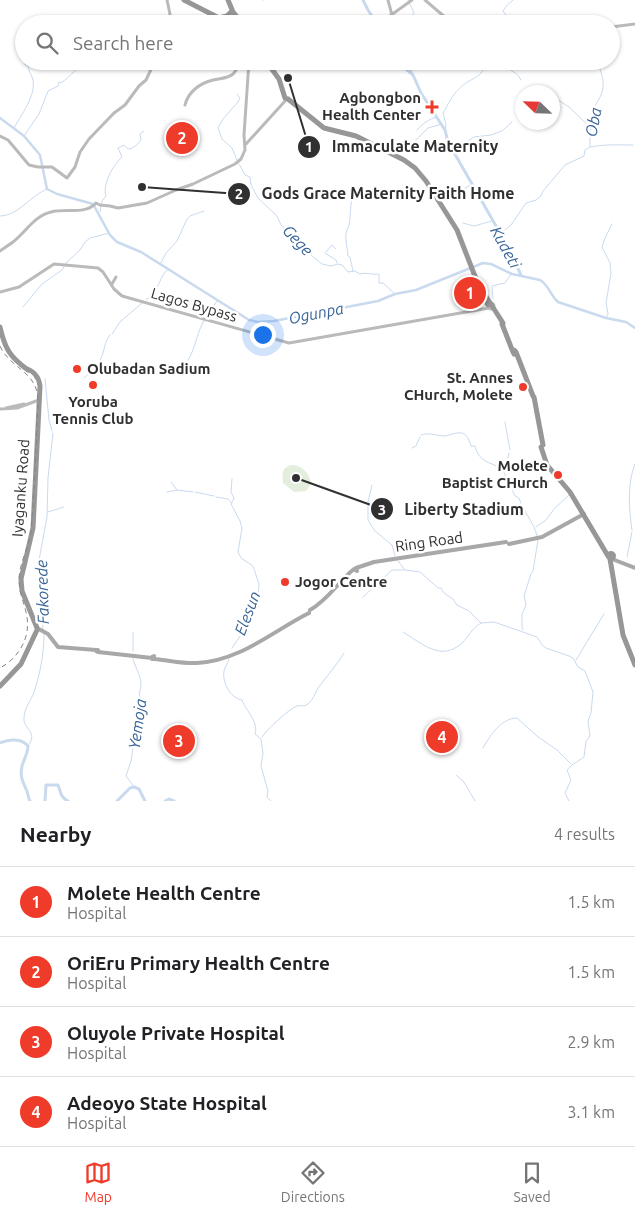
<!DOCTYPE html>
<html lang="en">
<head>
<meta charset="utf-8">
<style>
	body { margin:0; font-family:Ubuntu,sans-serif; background:#f2f2f2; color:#202124 }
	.compass { position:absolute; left:515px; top:85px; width:45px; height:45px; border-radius:50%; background:#fff; box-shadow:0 1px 4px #0004; rotate:293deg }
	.you { position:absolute; left:262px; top:334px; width:18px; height:18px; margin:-12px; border:4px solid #fff; border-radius:50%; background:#1a73e8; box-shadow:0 0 0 8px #1a73e833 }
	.badge { display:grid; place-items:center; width:32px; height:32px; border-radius:50%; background:#ef3b2a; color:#fff; font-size:16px; font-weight:700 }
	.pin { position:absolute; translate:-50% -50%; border:2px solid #fff; box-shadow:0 1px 5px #0006 }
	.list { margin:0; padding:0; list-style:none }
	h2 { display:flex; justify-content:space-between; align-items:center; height:65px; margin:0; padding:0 20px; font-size:21px }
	h2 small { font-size:16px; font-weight:400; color:#757577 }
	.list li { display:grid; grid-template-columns:32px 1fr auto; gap:15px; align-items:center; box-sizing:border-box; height:70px; padding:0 20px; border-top:1px solid #e0e0e0 }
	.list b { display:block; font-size:19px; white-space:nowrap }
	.list p { margin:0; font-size:16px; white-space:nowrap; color:#757577 }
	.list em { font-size:16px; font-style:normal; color:#757577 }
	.icon { flex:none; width:28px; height:28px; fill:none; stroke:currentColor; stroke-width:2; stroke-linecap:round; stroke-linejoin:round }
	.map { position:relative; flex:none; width:635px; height:801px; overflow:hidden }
	.search { position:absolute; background:#fff; box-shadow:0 1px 4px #0004; left:15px; right:15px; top:15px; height:55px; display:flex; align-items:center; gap:12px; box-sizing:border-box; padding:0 18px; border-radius:28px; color:#757577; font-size:19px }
	.sheet { height:345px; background:#fff }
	nav { display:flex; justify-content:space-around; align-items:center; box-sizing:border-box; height:70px; border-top:1px solid #e0e0e0; background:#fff; font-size:14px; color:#757577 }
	nav a { display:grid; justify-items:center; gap:2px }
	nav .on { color:#ef3b2a }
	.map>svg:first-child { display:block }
	.pitch { fill:#e4eedd }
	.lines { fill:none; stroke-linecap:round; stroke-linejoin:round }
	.stream { stroke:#c9daee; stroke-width:1 }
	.canal { stroke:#c9daee; stroke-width:2.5 }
	.river { stroke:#c9daee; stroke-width:3 }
	.secondary { stroke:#bababa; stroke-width:3 }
	.primary { stroke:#a8a8a8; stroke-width:4 }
	.highway { stroke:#979797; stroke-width:5 }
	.rail { stroke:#858585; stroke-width:1; stroke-dasharray:5 4; stroke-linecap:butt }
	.highway-bridge { stroke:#979797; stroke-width:5 }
	.poi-dot { fill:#ef3b2a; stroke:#fff; stroke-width:2 }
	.labels { text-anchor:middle; stroke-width:5; stroke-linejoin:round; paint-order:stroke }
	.poi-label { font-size:15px; font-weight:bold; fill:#303030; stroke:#fff; text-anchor:end }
	.street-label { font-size:15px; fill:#303030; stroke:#fff }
	.water-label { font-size:16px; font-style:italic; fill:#386498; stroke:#fff }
	.leader { fill:none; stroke:#303030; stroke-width:2 }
	.callout-dot { fill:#303030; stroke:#fff; stroke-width:2 }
	.mark-label { font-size:15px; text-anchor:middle; font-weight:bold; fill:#fff }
	.callout-label { font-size:16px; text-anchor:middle; font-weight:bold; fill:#303030; stroke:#fff; stroke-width:5; stroke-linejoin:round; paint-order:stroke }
</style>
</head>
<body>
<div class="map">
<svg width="635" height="801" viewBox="0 0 635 801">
	<rect width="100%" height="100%" fill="#fff"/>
	<path class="pitch" d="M 291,465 C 302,465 310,473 311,484 L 306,491 L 294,492 L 283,483 C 283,474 280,469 291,465 Z"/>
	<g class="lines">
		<path class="stream" d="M 263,0 L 264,0
			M 407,24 L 414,13 L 408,0
			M 498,24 L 504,19 L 506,15 L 503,11 C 506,6 509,3 513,0
			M 408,61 L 413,75
			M 498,61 L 518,75 L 521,80
			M 237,94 L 240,98 L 238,102 L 223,119 L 218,128 L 222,139 L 232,148 L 237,160
			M 555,98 L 569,107 L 590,127
			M 14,128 C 21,115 36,96 33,80 C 32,75 28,71 28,66 L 25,65 L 26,61
			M 417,130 C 422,124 429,119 437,117
			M 445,130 L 446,125 L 443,113 C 448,105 452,95 459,89 C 471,76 483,80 486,61
			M 24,136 L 39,114 L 48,91 L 58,86 L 59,82 L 61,83 C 70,77 80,64 88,62 L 91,63 L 96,61
			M 413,143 L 428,128 L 442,124
			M 590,147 C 590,131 588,131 596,116 L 593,113 C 594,107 596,104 599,99 C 607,85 602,75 597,61
			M 591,147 C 605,144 618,145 633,145
			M 454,150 L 474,137 L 491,135 L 502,131 L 512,122
			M 239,164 L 245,175 L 250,177 L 251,185 L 258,198 L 277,216 L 281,225 L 299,242 L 305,250 L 322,264 L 331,266 L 338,264 L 342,265 L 348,272 L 355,271 L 360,274 C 365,272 372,275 379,274 L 379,283 L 383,283 L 395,294
			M 449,197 L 449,195 C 458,190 463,190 472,184
			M 100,212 L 102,201 L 106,196 C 102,185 113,165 122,157 L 118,148 L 124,145 L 128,149 C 133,149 138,144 141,140 L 140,134 L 144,131
			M 0,216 C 18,216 30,196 47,189
			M 463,223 L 474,226 L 492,221
			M 500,234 L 511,225 L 526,203 L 536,200 L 541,196 L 543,191 L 565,165 L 584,156 L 585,150 L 590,147
			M 326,252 L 332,245 L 336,249
			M 325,253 L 336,260 L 337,263
			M 161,263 L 166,253 L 177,241 L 187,219 L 190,216 L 204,211
			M 353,271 L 350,257 L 348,256 C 348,251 346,245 346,240 C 345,234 347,230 349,225 C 352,212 347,197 361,190
			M 146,299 L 152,298 L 163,275 L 168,269
			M 493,299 L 492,286 L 505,283 L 511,274
			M 23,307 L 42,284 L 62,270 L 67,262 L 80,250 L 85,242 L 90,238 L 109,233
			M 606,318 L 608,314 L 606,303 L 611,273 L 610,263 L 602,247 L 605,238 L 612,224
			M 112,334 L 120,322 L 142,303
			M 188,360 C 194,351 196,339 200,329 C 204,318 211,310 217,301
			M 84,378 C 91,372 97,367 101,358 C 105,350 104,342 110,335
			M 45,379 L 49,420 L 52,431
			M 505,422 L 510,450
			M 421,435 C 430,432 437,436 445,436 C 450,435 457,432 462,433 C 467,434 470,442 471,446 L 475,446 C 478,461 490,463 502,468 L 515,496 L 519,498 C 523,512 534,522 537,536
			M 412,448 L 416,446 L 420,437
			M 502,467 L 507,460 L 509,453
			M 171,482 L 177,490
			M 372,485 L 368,502 L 368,520 L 374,530 L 392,545 L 395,556
			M 167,492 L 177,490 L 193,492
			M 195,492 L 214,496
			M 216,497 L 228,499 L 232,503
			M 48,512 L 64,507
			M 536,527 L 546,520 L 554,509 L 569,495
			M 632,530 C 629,510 627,483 635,464
			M 627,557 L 632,532
			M 398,561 L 405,570 L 420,572 L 438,588 L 441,588 L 444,593 L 453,599 L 457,605 L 469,611 L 481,623 L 494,622 L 537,637 L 542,645 L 546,648 L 569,656 L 573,658 L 578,667 L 585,671 L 593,692 L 591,713 L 588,721 L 590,736 L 586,741 L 584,757 L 572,765 L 567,770 L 571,780 L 565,793 L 569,801
			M 363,597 L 392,570 L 404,570
			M 43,630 L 39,560 L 47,517 L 48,478 L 53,433
			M 523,630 L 522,628 L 522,614 L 526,605 L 524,596 L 531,574 L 533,571 L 538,540
			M 133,632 L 133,651
			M 403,632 C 423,644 441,662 462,643 C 469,636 472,628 481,623
			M 232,648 L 245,629 L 249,615 L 258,598 L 259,584 L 253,566 L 241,558 L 238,552 L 242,528 L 240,521 L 231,504 L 234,498 L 231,492 L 232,479
			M 133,659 C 136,670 145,681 139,693 L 142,704 L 142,713 L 138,725 L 138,736 L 133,748 L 131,761 L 126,776 L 134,787
			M 229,659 C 228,663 225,667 224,671 C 222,682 230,698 242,700 C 246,711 259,722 255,734 L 261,739 L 263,753 L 261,766 L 268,791 L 267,797 L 271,801
			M 576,660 L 604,614
			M 262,737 C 266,730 289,709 297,706 C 301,705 304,707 308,704 C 313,700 315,693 318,688 C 327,676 336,666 344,653
			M 28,746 C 39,731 23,730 24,718 C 24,708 31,701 34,692 C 40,674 44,654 44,634
			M 483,748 C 490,735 502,718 517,718 L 537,736 L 557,750 L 571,764
			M 456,775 L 464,782 L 475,801"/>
		<path class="canal" d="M 0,118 L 24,136 L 40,155 L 47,189 L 57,194 L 93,204 L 110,235 L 117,242 L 141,252 L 249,320 L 258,322 L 274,321 L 378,301 L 395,294 L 416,290 L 483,263 L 491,264 L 512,274 L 540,280 C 549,285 550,295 558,302 L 606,318 L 626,322 L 635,328"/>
		<path class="river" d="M 363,0 L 368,10 L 377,24
			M 403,61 L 406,69 L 413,75 L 421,93 L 445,130 L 448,142 L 508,247 L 521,275
			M 0,743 C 9,739 21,738 28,746 C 28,753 24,759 22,766 C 20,775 22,781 26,789 C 28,792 28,798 30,801
			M 45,801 L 46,785 L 58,785 C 61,792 60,797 68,801
			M 117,801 L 130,788 L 134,787 L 139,789 L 145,801
			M 165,801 L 169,799 L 174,801"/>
		<path class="secondary" d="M 167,0 L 170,14 L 168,24
			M 388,0 L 392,15
			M 425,0 L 453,24
			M 374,24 L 387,18 L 412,0
			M 611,27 L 635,24
			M 185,105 C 188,92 200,83 213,80 C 220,78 227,79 233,74 C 236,71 239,65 242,61
			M 0,136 L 8,140 L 29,165 L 38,167 L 52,167 L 67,178 L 75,167 L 80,152 L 89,139 L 114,113 L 125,105 L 139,86 L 146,80 L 155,61
			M 246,144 L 286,100
			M 0,251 C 4,248 9,245 13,242 C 26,232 34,216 51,212 C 65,208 86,215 96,203 L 100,205 L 110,206 L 118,208 L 147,203 L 176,190 L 193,184 L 235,164 L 241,159 L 245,150 L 244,135 L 249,61
			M 112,284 L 116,277
			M 0,292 L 19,287 L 54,264 L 98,268 L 103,272 L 114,289 L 122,296 L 289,343 L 489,308
			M488 306a3 3 0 1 1 6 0a3 3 0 1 1-6 0Z
			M 6,408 L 24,404
			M 0,409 L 17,408 L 39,400"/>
		<path class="primary" d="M 509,544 L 542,537 L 584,514
			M 612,559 L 635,568
			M 356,568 L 374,562 L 506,542
			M 310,610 C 329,599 338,582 354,569 L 357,571 L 356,568
			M 37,628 L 48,634 L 58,647 L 96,650 L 96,651 L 98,652 L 98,650 L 96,650
			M 98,652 L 152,658
			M 154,659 L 152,659 L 152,657 L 154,656 L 154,659 C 168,660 183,664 197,663 C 240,661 273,631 309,613"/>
		<path class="highway" d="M 184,0 L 219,18 L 227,16 L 232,11
			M 228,0 L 233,12 L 243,24
			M 218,19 L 229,24
			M 266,61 L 279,79 L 285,98
			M 288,99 L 324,128 L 356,136 L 404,160 L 415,168 L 426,181 L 457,230 L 478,284
			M 480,291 L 488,305
			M 502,324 L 513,352 L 514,350 L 516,352 L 514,354 L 513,352
			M 0,327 C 5,349 10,357 28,370
			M 516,352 L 533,396
			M 25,368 C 34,371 39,377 40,386 L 33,528 L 21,579 L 22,591 L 37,628
			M 534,397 L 543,445
			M 541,447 L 547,465 L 570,492 L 608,556
			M608.5 556a2.5 2.5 0 1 1 5 0a2.5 2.5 0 1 1-5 0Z
			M 610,559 L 623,635 L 635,665
			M 0,686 L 21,664 L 37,630"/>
		<path class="rail" d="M 0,346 C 10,369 38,371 38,401 C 36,444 35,488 31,531 C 29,548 19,563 19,580 C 19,600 32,614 26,636 C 22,650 13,661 0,668"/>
		<path class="highway-bridge" d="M 478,284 L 503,323"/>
	</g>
	<g class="poi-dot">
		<path d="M429.5 99.5h5v5h5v5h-5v5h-5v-5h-5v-5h5z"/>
		<circle cx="77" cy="369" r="5"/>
		<circle cx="93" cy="385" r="5"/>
		<circle cx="523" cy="387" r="5"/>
		<circle cx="558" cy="475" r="5"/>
		<circle cx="285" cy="582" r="5"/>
	</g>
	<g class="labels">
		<g class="poi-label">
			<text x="421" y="103">Agbongbon<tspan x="421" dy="17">Health Center</tspan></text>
			<text x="87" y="374" text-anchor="start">Olubadan Sadium</text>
			<text x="513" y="383">St. Annes<tspan x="513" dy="17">CHurch, Molete</tspan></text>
			<text x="93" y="407" text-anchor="middle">Yoruba<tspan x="93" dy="17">Tennis Club</tspan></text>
			<text x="548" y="471">Molete<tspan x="548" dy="17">Baptist CHurch</tspan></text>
			<text x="295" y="587" text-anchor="start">Jogor Centre</text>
		</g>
		<g class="street-label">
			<text transform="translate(194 305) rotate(16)" y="5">Lagos Bypass</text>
			<text transform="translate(21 488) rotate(-86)" y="5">Iyaganku Road</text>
			<text transform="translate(429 542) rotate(-8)" y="5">Ring Road</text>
		</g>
		<g class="water-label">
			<text transform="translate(593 122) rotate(-79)" y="6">Oba</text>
			<text transform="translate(298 240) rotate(47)" y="6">Gege</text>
			<text transform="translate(506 247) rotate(61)" y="6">Kudeti</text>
			<text transform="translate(316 313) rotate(-11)" y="6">Ogunpa</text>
			<text transform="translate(42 592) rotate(-92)" y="6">Fakorede</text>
			<text transform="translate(247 613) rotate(-69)" y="6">Elesun</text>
			<text transform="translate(137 724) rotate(-82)" y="6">Yemoja</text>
		</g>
	</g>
	<path class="leader" d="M288 78L309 147M142 187L239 194M296 478L382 509"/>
	<g class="callout-dot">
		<circle cx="288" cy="78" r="5"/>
		<circle cx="142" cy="187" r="5"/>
		<circle cx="296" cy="478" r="5"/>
		<circle cx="309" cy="147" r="12"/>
		<circle cx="239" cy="194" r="12"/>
		<circle cx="382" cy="509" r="12"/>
	</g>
	<g class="mark-label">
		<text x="309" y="152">1</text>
		<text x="239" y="199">2</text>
		<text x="382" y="515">3</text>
	</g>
	<g class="callout-label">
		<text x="415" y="152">Immaculate Maternity</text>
		<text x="388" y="199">Gods Grace Maternity Faith Home</text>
		<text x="464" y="515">Liberty Stadium</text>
	</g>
</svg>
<svg class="compass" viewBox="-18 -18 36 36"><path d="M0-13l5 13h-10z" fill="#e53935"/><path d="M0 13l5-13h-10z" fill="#757577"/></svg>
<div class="you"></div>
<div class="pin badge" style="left:470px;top:293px">1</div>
<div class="pin badge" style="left:182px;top:138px">2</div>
<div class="pin badge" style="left:179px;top:741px">3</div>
<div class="pin badge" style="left:442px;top:737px">4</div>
<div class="search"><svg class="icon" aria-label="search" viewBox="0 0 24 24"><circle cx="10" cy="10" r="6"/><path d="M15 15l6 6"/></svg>Search here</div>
</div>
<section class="sheet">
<h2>Nearby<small>4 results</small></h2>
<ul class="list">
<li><span class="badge">1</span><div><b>Molete Health Centre</b><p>Hospital</p></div><em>1.5 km</em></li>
<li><span class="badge">2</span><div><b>OriEru Primary Health Centre</b><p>Hospital</p></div><em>1.5 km</em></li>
<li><span class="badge">3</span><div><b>Oluyole Private Hospital</b><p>Hospital</p></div><em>2.9 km</em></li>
<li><span class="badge">4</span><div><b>Adeoyo State Hospital</b><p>Hospital</p></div><em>3.1 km</em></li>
</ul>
</section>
<nav>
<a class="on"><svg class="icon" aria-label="map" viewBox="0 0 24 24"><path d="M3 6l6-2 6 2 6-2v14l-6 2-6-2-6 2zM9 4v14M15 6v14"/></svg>Map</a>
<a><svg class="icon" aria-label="directions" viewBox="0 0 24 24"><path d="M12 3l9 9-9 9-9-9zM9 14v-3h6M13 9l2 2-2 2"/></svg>Directions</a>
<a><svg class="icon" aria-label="saved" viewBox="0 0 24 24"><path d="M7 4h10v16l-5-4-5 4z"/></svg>Saved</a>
</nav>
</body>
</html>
